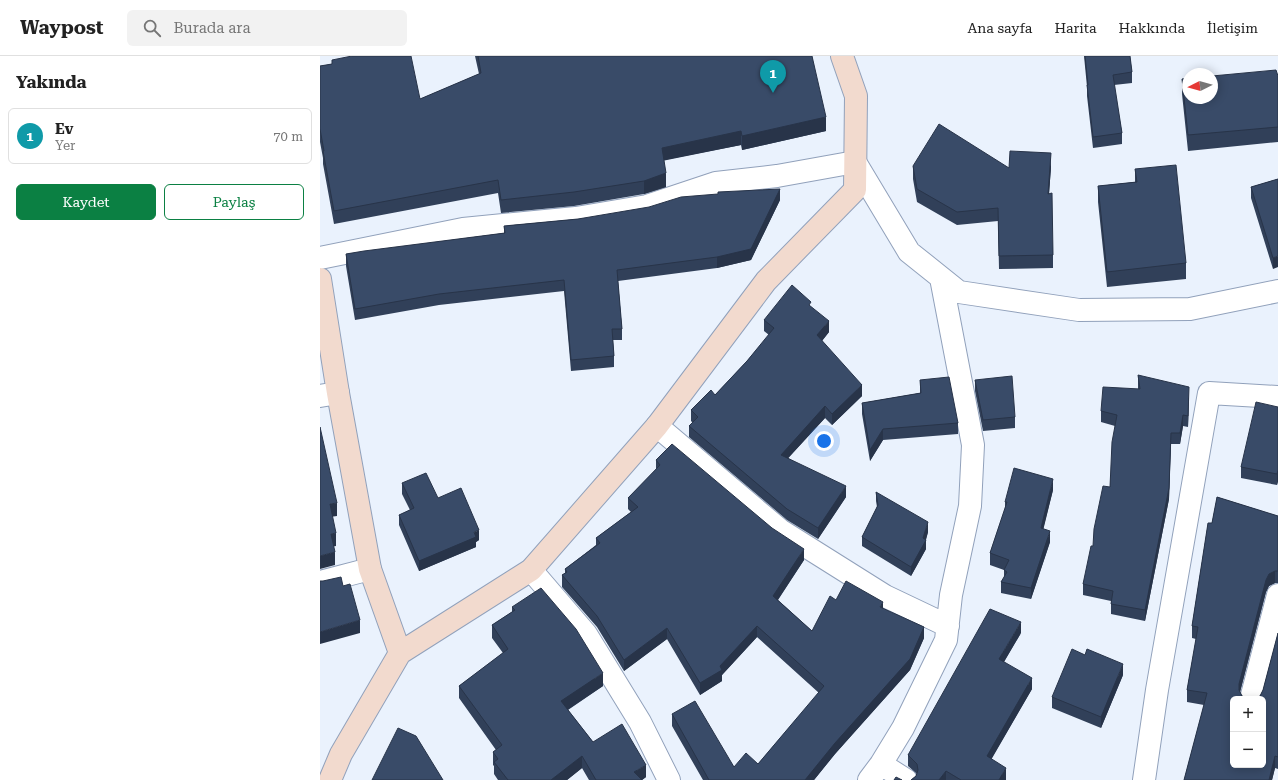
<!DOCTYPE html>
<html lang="tr">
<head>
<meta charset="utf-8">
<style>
	body { margin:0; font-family:"Roboto Serif",serif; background:#f2f2f2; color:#222 }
	.controls { position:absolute; right:12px; bottom:12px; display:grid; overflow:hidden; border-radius:6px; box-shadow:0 2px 10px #0003 }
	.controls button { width:36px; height:36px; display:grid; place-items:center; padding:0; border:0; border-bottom:1px solid #e0e0e0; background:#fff; color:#222; font:20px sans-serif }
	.compass { position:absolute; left:862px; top:12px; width:36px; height:36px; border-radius:50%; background:#fff; box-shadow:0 2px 10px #0003; rotate:264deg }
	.you { position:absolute; left:504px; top:385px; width:14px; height:14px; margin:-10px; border:3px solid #fff; border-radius:50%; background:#1a73e8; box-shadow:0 0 0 6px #1a73e833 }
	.badge { display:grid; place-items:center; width:26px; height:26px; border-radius:50%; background:#0b8043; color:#fff; font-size:13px; font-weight:700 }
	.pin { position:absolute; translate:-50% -33px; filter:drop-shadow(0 1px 2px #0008) }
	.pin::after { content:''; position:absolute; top:21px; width:14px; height:12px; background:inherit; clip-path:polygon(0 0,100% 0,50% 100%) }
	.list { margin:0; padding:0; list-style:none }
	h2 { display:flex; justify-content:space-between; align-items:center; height:52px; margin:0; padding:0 16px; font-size:17px }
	h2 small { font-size:13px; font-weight:400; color:#767676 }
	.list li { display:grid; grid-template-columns:26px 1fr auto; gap:12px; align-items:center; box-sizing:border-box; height:56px; margin:0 8px 8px; padding:0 8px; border:1px solid #e0e0e0; border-radius:6px }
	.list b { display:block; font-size:15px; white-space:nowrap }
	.list p { margin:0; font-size:13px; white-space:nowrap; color:#767676 }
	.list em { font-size:13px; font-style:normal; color:#767676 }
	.actions { display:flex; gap:8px; padding:12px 16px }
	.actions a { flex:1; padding:9px 0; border:1px solid #0b8043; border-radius:6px; text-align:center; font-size:14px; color:#0b8043 }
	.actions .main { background:#0b8043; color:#fff }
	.icon { flex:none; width:22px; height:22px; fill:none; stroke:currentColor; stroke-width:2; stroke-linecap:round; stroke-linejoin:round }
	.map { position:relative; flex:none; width:958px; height:724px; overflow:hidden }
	header { display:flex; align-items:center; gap:24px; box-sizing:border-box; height:56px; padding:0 20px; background:#fff; border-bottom:1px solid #e0e0e0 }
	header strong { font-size:19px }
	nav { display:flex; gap:22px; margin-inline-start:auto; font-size:14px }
	.search { width:280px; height:36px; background:#f2f2f2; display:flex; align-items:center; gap:10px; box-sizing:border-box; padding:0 14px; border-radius:6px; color:#767676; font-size:15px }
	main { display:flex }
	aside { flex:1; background:#fff }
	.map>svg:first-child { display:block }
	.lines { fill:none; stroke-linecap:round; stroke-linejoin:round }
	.minor-casing { stroke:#91a1bb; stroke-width:24 }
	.secondary-casing { stroke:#91a1bb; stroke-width:24 }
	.minor { stroke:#fff; stroke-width:22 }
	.secondary { stroke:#f2dace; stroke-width:22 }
	.wall { fill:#314059 }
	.shaded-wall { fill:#283449 }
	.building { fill:#394b68; stroke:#283449 }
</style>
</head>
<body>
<header>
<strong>Waypost</strong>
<div class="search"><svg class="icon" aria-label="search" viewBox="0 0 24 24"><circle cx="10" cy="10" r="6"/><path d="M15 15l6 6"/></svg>Burada ara</div>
<nav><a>Ana sayfa</a><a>Harita</a><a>Hakkında</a><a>İletişim</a></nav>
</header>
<main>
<aside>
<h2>Yakında<small></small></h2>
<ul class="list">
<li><span class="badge" style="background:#0f9aa8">1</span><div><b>Ev</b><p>Yer</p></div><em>70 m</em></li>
</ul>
<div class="actions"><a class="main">Kaydet</a><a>Paylaş</a></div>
</aside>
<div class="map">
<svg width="958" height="724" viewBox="0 0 958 724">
	<rect width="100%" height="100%" fill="#eaf2fd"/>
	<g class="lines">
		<defs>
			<path id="minor" d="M 0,202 L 143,173 L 256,162 L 327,150 L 396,127 L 457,120 L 535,106 L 589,196 L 639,236 L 759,254 L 870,253 L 958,235
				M 0,340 L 18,337
				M 337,370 L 460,474 L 565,540 L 628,570
				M 211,514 L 266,578 L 320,666 L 349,724
				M 0,526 L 50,513
				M 931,643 L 958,539
				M 561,708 L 586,724
				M 549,724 L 561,708 L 583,672 L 626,584 L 631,539 L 650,450 L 653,389 L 621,222
				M 824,724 L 837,634 L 889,337 L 958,341"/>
			<path id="secondary" d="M 0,223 L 18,337 L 50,513 L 80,597
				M 10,724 L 21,698 L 80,597 L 211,514 L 337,370 L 446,225 L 535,134 L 536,40 L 522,0"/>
		</defs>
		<use href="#minor" class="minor-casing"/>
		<use href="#secondary" class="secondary-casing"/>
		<use href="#minor" class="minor"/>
		<use href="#secondary" class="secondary"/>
	</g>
	<path class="wall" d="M 155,0 L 492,0 L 506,75 L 422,94 L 421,89 L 344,104 L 346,131 L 324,138 L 254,150 L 181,157 L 178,137 L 14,168 L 3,108 L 3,102 L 0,86 L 0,10 L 12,8 L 12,4 L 100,43 L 159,18 Z
		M 764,0 L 810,0 L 812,16 L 812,27 L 794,29 L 802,77 L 802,88 L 773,92 L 767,40 L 767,31 Z
		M 958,20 L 958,86 L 868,95 L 862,38 L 862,23 Z
		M 593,110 L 689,112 L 731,111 L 729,138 L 733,199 L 733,212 L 679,213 L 678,165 L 637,169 L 597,146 L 593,123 Z
		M 815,113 L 866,207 L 866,223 L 787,231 L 778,146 L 778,130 L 815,126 Z
		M 958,123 L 953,213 L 931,142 L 931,131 Z
		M 460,144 L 431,204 L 397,212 L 298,225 L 302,273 L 302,284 L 293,284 L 294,300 L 294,311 L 251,315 L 244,235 L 119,249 L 35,264 L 26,210 L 26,198 L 184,177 L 184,170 Z
		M 491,251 L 509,276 L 502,285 L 542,340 L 512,369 L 505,362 L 468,402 L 526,441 L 498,483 L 467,464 L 369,381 L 369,370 L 373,367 L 371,365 L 371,354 L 395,339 L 427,305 L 449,279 L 444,275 L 444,264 Z
		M 818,319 L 869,342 L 868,371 L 863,370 L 860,388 L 851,388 L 849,443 L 825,565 L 791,558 L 791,545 L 763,539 L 763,528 L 790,431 L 795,370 L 781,366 L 781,355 L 818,333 Z
		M 600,324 L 638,367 L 638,378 L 563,384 L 550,405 L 542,358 L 542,347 L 600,337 Z
		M 655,324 L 695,361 L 695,372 L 663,375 L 655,335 Z
		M 958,351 L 958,425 L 957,429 L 921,422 L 921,411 Z
		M 336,404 L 484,504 L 458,544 L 492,575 L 516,544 L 563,553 L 604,582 L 590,614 L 515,698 L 494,724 L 383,724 L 352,670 L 352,658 L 414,711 L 438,708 L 499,637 L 437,581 L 402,619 L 402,625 L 380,639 L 347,583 L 304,615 L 277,571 L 242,531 L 242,519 L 245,517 L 245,513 L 276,489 L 276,482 L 311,456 L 308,453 L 308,442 L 336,414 Z
		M 82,427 L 118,442 L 159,484 L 156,486 L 156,491 L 99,515 L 79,469 L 79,459 L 90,454 L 82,438 Z
		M 733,434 L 723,473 L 730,486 L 711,543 L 681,537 L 681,526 L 684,522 L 684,514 L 670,509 L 670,497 L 685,453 L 685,446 Z
		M 556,436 L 608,476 L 606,484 L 606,493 L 591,520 L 542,490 L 542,481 L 557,451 L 556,445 Z
		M 897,441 L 958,460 L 958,527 L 955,527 L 949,530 L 946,536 L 920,636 L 922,640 L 928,643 L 913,643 L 913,709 L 943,709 L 943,643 L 935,643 L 940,640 L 943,634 L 958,577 L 958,713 L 955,712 L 952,724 L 864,724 L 884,649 L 867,646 L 867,634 L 876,583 L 872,582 L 872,570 L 888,467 L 892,467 Z
		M 192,551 L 283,630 L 248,654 L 273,686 L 326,721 L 322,724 L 269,724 L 262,712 L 247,724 L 178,724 L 174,718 L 174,710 L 173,709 L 173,696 L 176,694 L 139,642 L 139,630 L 183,597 L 172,582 L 172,569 L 192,556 Z
		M 701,577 L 684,606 L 712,633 L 671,703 L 686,723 L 686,724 L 591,724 L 596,720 L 597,718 L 588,710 L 588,699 Z
		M 803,619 L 781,672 L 732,652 L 732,641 Z"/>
	<path class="shaded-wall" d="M 506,61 L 506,75 L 422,94 L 422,80 Z
		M 421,75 L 421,89 L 342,105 L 342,92 Z
		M 731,97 L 731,111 L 728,151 L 728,138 Z
		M 346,117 L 346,131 L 324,138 L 324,125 Z
		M 460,133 L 460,144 L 431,204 L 397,212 L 397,201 Z
		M 958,200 L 958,211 L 953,213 L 953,202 Z
		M 509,265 L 509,276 L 497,291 L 497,279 Z
		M 542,329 L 542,340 L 512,369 L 512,358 Z
		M 869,331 L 869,342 L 868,371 L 868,360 Z
		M 505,350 L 505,362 L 461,410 L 461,399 Z
		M 863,359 L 863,370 L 860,388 L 860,377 Z
		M 563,373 L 563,384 L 550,405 L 550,394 Z
		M 851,377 L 849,443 L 825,565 L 825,554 Z
		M 958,414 L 958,425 L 957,429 L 957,418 Z
		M 733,423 L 733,434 L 721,483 L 721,472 Z
		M 526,430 L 526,441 L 498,483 L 498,472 Z
		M 17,447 L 17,460 L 10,461 L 10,448 Z
		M 608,466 L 608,476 L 605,486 L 606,484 L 606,493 L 591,520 L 591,511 L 603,482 Z
		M 159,474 L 159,484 L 156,486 L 156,491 L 99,515 L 99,505 Z
		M 730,475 L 730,486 L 711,543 L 711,532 Z
		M 16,477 L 16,490 L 11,491 L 11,478 Z
		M 484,493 L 484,504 L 453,551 L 453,540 Z
		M 15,496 L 15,509 L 0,513 L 0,500 Z
		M 955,515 L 955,527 L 949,530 L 946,536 L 919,640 L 919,628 L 946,524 L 949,518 Z
		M 563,546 L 563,557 L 560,551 Z
		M 40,564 L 40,577 L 0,588 L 0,576 Z
		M 701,566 L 701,577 L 679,614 L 679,603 Z
		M 437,570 L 437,581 L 402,619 L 402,625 L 380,639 L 380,627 L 400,610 Z
		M 604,571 L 604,582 L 590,614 L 515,698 L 494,724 L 485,724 Z
		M 347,572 L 347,583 L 304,615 L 304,604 Z
		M 803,608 L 803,619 L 781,672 L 781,661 Z
		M 283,617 L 283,630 L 241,658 L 241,645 Z
		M 712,622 L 712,633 L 667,711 L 667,700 Z
		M 262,700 L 262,712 L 247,724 L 231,724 Z
		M 955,700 L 955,712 L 952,724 L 949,724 Z
		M 326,709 L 326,721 L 322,724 L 314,716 Z
		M 686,712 L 686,724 L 679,724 Z
		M 626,715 L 626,724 L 619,724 Z"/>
	<path class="building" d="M 32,0 L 91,0 L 100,43 L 161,17 L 158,0 L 492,0 L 506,61 L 422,80 L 421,75 L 342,92 L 346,117 L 324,125 L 254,136 L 181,144 L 178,124 L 14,155 L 3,95 L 4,95 L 0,73 L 0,10 L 12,8 L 12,4 Z
		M 765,0 L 810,0 L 812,16 L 793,19 L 802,77 L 773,81 L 767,29 L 768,29 Z
		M 956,14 L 958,20 L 958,71 L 868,79 L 862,23 L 868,22 L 868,42 L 892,42 L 892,20 Z
		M 619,68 L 689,112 L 690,95 L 731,97 L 728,138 L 732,137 L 733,199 L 679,200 L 678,152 L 637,156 L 597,133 L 593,110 Z
		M 856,109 L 866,207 L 787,216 L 778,130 L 817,126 L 815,113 Z
		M 958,123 L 958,200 L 953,202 L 931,131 Z
		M 460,133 L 431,193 L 397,201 L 297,214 L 302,273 L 292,273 L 294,300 L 251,304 L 244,224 L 119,238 L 35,253 L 26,198 L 44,195 L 185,177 L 184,170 L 258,163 L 329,151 L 361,141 L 398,138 L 398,136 Z
		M 472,229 L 491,246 L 489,249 L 509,265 L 497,279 L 542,329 L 512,358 L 505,350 L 461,399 L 526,430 L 498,472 L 467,453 L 369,370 L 378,361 L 371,354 L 391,334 L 395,339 L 427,305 L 454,272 L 444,264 Z
		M 818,319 L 869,331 L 868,360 L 863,359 L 860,377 L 851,377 L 849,432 L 825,554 L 791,548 L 793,535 L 763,528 L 771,490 L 773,490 L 774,473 L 783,430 L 790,431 L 792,386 L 797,359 L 781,355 L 783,331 L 820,333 Z
		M 692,320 L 695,361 L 663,364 L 655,324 Z
		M 629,321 L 638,367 L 563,373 L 550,394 L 542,347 L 601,337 L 600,324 Z
		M 936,346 L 958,351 L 958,414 L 957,418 L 921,411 Z
		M 0,371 L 17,447 L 10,448 L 16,477 L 11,478 L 15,496 L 0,500 Z
		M 352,388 L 452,472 L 484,493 L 453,540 L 492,575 L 510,540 L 516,544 L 526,525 L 563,546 L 560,551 L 604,571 L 590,603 L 515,687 L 485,724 L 389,724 L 352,658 L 375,645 L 414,711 L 426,697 L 438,708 L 504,630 L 437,570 L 400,610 L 402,614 L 380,627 L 347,572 L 304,604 L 277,560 L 242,519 L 247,516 L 245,513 L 280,487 L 276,482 L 318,451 L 308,442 L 340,409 L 336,404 Z
		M 694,412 L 733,423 L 721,472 L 730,475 L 711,532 L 681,526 L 687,516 L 684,514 L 689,504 L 670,497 L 687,446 L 685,446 Z
		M 106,417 L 118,442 L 141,432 L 159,474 L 154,476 L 156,481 L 99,505 L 79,459 L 94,452 L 82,427 Z
		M 556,436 L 608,466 L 603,482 L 606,484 L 591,511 L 542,481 L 558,449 Z
		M 897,441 L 958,460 L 958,515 L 955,515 L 949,518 L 946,524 L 919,628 L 919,634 L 922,640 L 928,643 L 913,643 L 913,709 L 943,709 L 943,643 L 935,643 L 940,640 L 943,634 L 958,577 L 958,701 L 955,700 L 949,724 L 864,724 L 887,637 L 867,634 L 878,571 L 872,570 L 888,467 L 892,467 Z
		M 21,521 L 23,530 L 30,528 L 40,564 L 0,576 L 0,525 L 3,525 Z
		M 221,532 L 256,573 L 283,617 L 241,645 L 273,686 L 302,668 L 326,709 L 314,716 L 322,724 L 276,724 L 262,700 L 231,724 L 188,724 L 174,706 L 178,703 L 173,696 L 182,689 L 139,630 L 188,593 L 172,569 L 195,554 L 192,551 Z
		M 670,553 L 701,566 L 679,603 L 712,622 L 667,700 L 686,712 L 679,724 L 641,724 L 626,715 L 619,724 L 591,724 L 596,720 L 598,714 L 597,708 L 588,699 Z
		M 752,593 L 765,599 L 767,593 L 803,608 L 781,661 L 732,641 Z
		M 78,672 L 96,680 L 123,724 L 52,724 Z
		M 576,721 L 582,724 L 574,724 Z"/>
</svg>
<div class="controls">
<button>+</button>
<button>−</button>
</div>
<svg class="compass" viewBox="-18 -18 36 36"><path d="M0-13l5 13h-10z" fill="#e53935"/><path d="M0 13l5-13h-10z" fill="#767676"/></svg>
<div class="you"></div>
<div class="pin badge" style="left:453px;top:37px;background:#0f9aa8">1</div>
</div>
</main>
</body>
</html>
